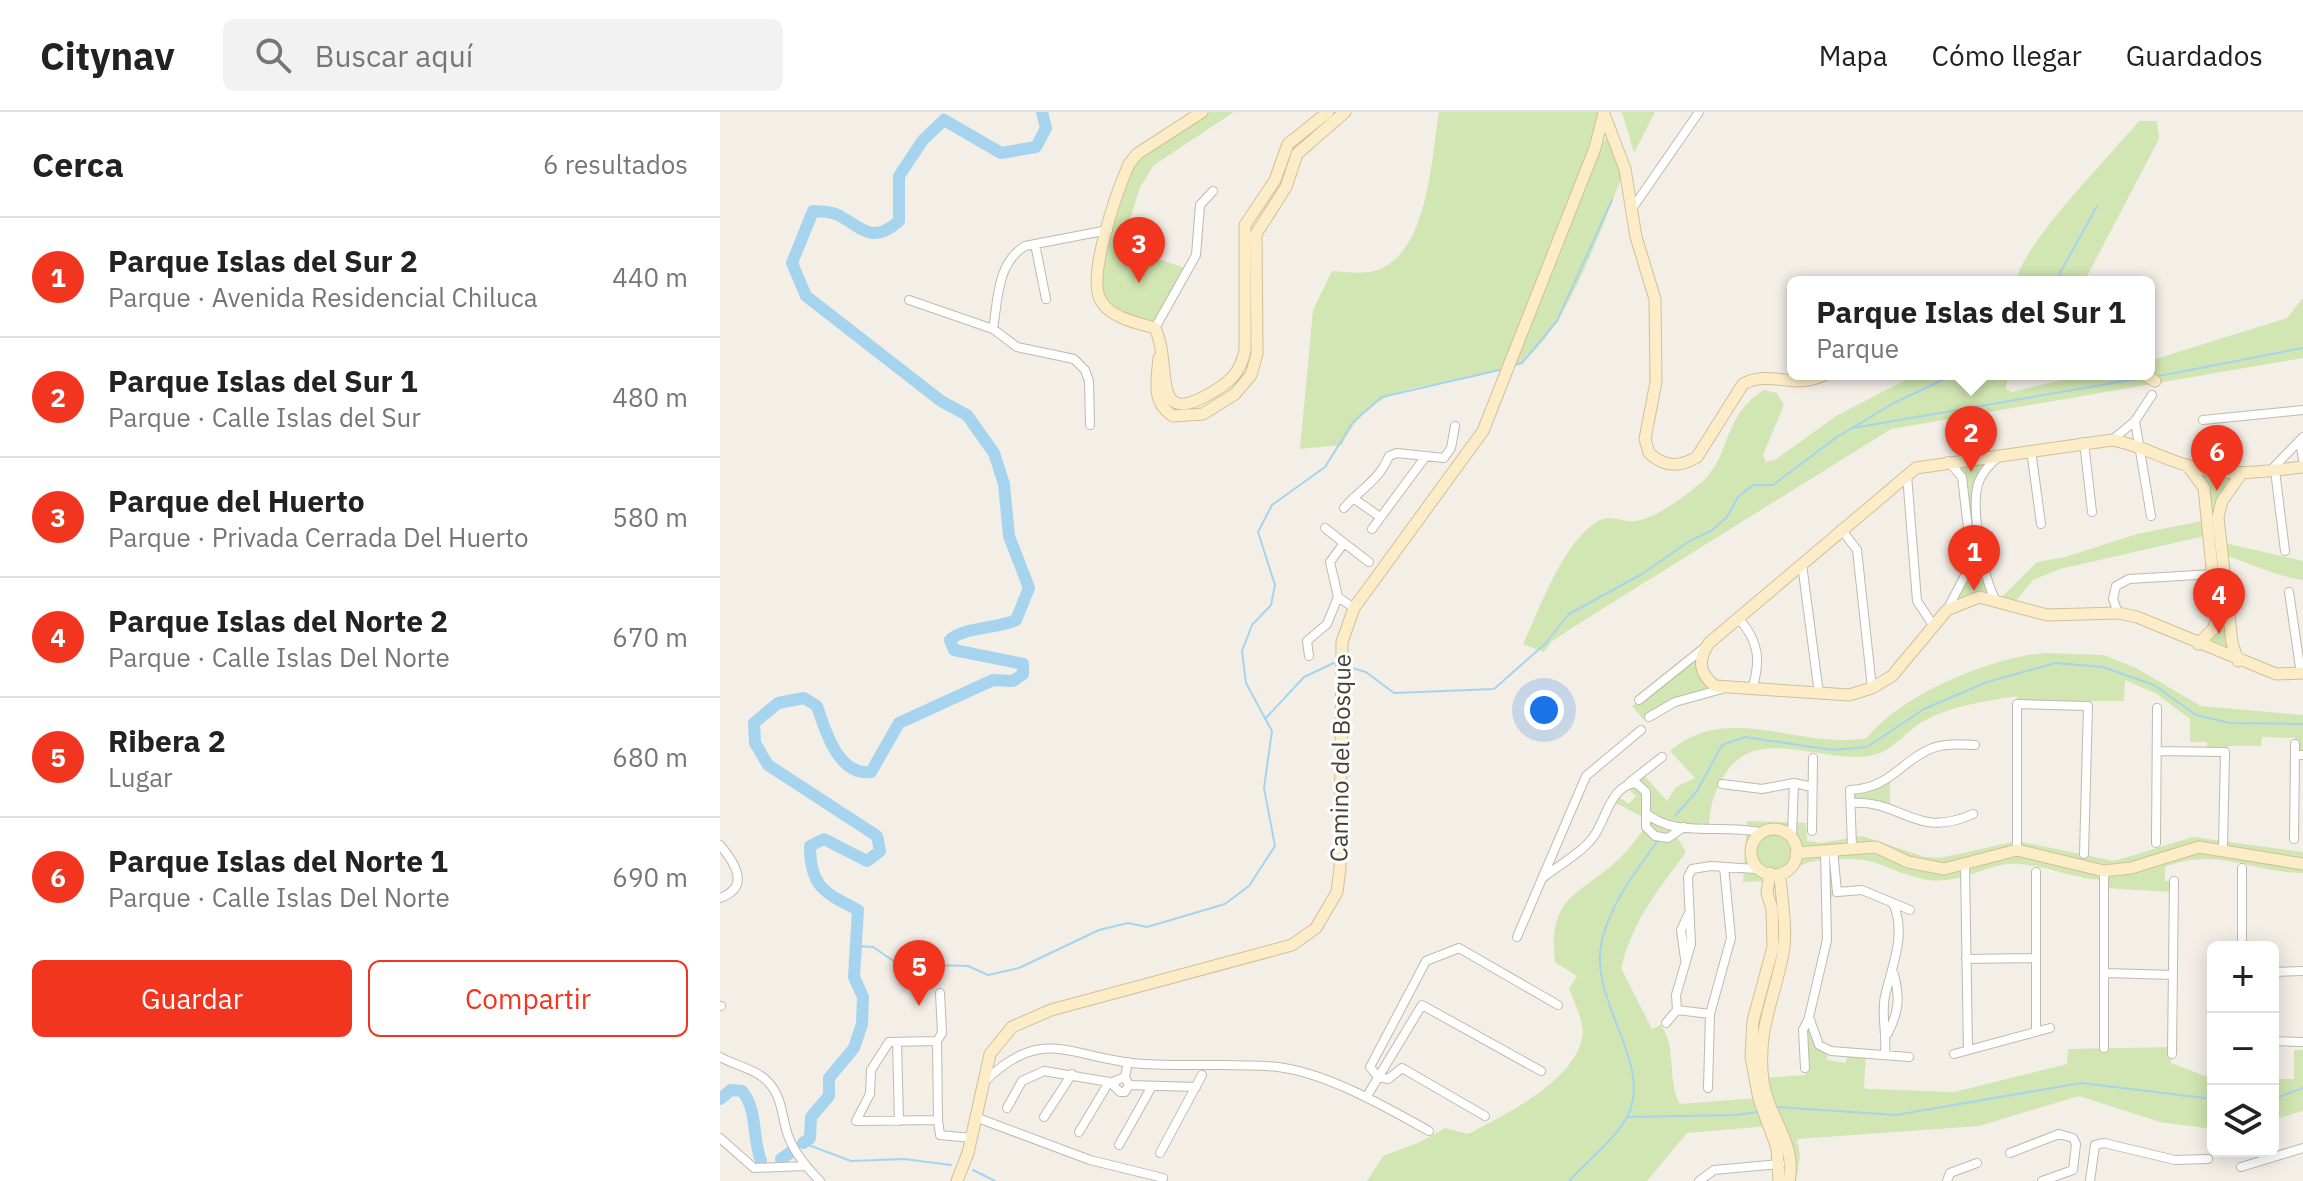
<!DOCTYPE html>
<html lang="es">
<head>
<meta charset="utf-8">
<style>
	body { margin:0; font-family:"IBM Plex Sans",sans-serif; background:#f2f2f2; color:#222 }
	.controls { position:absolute; right:24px; bottom:24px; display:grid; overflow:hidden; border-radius:12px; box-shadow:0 4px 20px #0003 }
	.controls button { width:72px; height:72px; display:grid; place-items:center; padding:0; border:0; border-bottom:2px solid #e0e0e0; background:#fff; color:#222; font:40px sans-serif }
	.you { position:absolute; left:824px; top:598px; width:28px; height:28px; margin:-20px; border:6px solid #fff; border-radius:50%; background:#1a73e8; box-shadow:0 0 0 12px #1a73e833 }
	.badge { display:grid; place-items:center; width:52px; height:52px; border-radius:50%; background:#f2351f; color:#fff; font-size:26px; font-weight:700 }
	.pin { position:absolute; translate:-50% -66px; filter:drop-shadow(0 2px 4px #0008) }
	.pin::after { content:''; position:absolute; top:42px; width:28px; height:24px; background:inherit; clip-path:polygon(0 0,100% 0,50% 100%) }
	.popup { position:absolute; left:1067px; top:164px; width:368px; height:104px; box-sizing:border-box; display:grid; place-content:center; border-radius:12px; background:#fff; filter:drop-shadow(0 2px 6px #0005); font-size:26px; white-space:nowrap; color:#767676 }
	.popup b { font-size:30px; color:#222 }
	.popup::after { content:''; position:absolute; left:50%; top:100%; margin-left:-16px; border:16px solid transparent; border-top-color:#fff }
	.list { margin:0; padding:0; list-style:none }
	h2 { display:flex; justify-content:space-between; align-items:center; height:104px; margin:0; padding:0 32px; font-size:34px }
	h2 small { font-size:26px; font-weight:400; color:#767676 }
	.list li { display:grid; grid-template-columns:52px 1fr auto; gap:24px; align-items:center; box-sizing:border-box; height:120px; padding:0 32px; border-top:2px solid #e0e0e0 }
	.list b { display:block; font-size:30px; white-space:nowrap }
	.list p { margin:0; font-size:26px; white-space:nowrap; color:#767676 }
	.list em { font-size:26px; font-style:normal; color:#767676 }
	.actions { display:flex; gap:16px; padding:24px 32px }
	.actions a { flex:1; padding:18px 0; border:2px solid #f2351f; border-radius:12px; text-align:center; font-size:28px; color:#f2351f }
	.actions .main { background:#f2351f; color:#fff }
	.icon { flex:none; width:44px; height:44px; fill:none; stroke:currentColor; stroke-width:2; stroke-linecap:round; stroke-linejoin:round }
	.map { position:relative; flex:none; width:1583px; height:1069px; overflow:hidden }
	header { display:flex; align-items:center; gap:48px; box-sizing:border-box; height:112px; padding:0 40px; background:#fff; border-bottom:2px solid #e0e0e0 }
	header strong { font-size:38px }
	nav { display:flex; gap:44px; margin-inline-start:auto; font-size:28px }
	.search { width:560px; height:72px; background:#f2f2f2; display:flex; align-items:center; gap:20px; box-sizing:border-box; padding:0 28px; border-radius:12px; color:#767676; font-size:30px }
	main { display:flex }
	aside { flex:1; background:#fff }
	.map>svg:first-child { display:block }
	.green { fill:#d1e6b2 }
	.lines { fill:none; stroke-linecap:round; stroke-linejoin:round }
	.stream { stroke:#a6d4ee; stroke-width:2 }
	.river { stroke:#a6d4ee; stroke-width:12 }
	.street-casing { stroke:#c1b9ad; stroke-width:10 }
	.secondary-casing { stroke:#d1c098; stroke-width:13 }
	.street { stroke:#fff; stroke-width:8 }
	.secondary { stroke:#fcedc8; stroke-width:11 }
	.labels { text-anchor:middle; stroke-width:6; stroke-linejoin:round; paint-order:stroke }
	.street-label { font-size:24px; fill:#463f36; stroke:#fff }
</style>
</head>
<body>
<header>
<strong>Citynav</strong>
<div class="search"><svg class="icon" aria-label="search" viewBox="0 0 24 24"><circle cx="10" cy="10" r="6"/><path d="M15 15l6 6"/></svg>Buscar aquí</div>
<nav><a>Mapa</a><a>Cómo llegar</a><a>Guardados</a></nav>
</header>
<main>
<aside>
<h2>Cerca<small>6 resultados</small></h2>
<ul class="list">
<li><span class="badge">1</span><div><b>Parque Islas del Sur 2</b><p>Parque · Avenida Residencial Chiluca</p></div><em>440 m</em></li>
<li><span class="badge">2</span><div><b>Parque Islas del Sur 1</b><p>Parque · Calle Islas del Sur</p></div><em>480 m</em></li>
<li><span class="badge">3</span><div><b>Parque del Huerto</b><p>Parque · Privada Cerrada Del Huerto</p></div><em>580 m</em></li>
<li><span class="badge">4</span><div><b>Parque Islas del Norte 2</b><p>Parque · Calle Islas Del Norte</p></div><em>670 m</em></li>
<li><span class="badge">5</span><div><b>Ribera 2</b><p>Lugar</p></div><em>680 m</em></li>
<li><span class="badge">6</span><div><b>Parque Islas del Norte 1</b><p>Parque · Calle Islas Del Norte</p></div><em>690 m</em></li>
</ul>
<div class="actions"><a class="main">Guardar</a><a>Compartir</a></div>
</aside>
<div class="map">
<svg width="1583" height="1069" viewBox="0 0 1583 1069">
	<rect width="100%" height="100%" fill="#f3efe7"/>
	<path class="green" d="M 482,0 L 514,0 L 434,53 L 420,75 L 402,134 L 470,158 L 435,216 L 387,197 L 376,165 L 409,52 Z
		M 719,0 L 883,0 L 876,35 L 892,22 L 905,57 C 883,111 848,216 802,250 C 795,256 782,257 773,260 C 710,280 657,263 622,333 L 580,337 L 593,198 L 612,159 C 630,160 650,164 666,154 C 708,131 712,43 719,0 Z
		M 902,0 L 935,0 L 914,41 Z
		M 1419,9 L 1437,9 L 1439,27 L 1364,170 L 1296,170 C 1302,132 1391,43 1419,9 Z
		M 1583,186 L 1583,246 L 1171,317 L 874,502 L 832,529 L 824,540 L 803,532 C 820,496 844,427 880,408 C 892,402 903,411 916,409 C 938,405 967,383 984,368 C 1010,344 1003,303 1044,278 L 1057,281 L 1064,293 L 1043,343 L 1046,350 L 1055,348 L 1116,304 L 1197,262 L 1288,262 L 1286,277 L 1292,280 L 1366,262 L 1429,262 L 1429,249 L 1567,206 Z
		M 1281,343 L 1257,377 L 1262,451 L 1275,487 L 1227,498 L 1252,450 L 1242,365 L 1227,348 Z
		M 1467,353 L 1521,362 L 1502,389 L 1500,430 L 1583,449 L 1583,468 C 1554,464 1530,451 1502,442 L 1518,549 L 1478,532 L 1494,517 L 1489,423 L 1340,457 L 1313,468 L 1292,494 L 1279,488 L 1317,450 L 1345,445 L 1417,422 L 1487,408 L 1484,376 Z
		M 1325,541 L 1384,543 L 1416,556 L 1481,594 L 1583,603 L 1583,643 L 1576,643 L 1575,626 L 1542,625 L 1541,634 L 1509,634 L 1505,640 L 1487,640 L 1487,630 L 1470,630 L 1470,607 L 1437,582 L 1405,568 L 1404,589 L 1372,589 L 1368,594 L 1297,592 L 1297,584 C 1265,589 1230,594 1202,610 C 1188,618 1174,637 1157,642 C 1110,656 1040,611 1007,659 C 995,677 989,694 989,716 L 964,715 L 956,723 L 966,740 C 937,780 914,806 901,856 L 932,917 L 940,913 C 958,932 946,968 960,992 L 1038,986 L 1031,945 L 1050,847 L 1052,789 L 1060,789 L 1065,815 L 1043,913 L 1043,966 L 1086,963 L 1083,937 L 1089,907 L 1099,933 L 1108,938 L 1107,948 L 1126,951 L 1127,940 L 1146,942 L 1144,976 L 1148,977 L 1234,980 L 1347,952 L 1348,937 L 1452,935 L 1451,951 L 1493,967 L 1493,1017 L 1440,1010 L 1359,984 L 1259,1014 L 1077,1027 L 1080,1044 L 1076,1069 L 1059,1069 L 1049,1014 L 967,1021 L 927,1069 L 647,1069 L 663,1044 L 700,1030 L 725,1016 L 748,1022 C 784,1003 847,973 861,931 C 867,913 855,893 849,877 L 857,864 L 835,850 C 827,782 862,783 901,745 C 910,736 917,725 926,715 L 925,706 L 892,689 L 896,683 L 909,692 L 916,684 L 905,674 L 922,661 L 947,689 L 956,675 L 975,666 L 950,639 C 1008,589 1080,638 1147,626 C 1182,582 1270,546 1325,541 Z
		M 982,542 L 985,566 L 1008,576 L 955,590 L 923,607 L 912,594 Z
		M 1170,666 L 1170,697 L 1131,691 L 1130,678 Z
		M 1027,709 L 1086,711 L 1087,729 L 1101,731 L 1142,724 L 1205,745 L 1220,746 L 1297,729 L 1394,749 L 1473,725 L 1583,740 L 1583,761 C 1531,761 1498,734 1445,755 L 1445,769 L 1454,769 L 1454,780 L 1384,776 L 1383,768 C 1354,767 1328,754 1299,752 C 1268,749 1241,775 1203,767 C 1164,759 1159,743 1114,748 L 1114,783 L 1109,788 L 1103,748 C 1083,749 1072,761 1050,762 L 1050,769 L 1023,770 Z
		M 1574,938 L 1583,938 L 1583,999 L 1553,1008 L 1553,967 L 1574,967 Z"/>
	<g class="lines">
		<path class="stream" d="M 1335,170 L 1377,94
			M 795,253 L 802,251 L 837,209 L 892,88
			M 1439,264 L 1583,236
			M 1133,316 L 1422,266
			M 628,555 L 646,560 L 674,581 L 774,577 L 825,532 L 849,502 L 922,462 L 971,428 L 991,419 L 1007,405 L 1018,385 L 1033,373 L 1053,373 L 1117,325 L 1174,291 L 1235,262
			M 545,607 L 584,565 L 614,551
			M 955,704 L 977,679 L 1002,633 L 1025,625 L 1113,638 L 1147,635 L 1204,597 L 1267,570 L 1336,551 L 1383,555 L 1434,573 L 1476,603 L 1510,611 L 1583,612
			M 136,834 L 153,835 L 178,852 L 248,854 L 268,863 L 299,856 L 379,818 L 408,811 L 427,815 L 505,792 L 529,774 L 555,734 L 544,676 L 552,619 L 526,571 L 522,539 L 532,513 L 551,493 L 555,473 L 538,420 L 552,393 L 605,355 L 633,310 L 662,285 L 779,258
			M 1553,987 L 1583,976
			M 1058,995 L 1176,1003 L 1361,971 L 1493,987
			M 908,1005 L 1017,1003 L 1037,1000
			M 83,1031 L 131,1049 L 184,1047 L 231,1053
			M 253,1058 L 275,1069
			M 849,1069 C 865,1051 896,1026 907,1005 C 935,952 867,888 882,828 C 891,791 917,757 939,727"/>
		<path class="river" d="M 0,987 L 11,978 L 22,979 C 38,998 32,1026 41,1049
			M 83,1031 L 90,1026 L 91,1005 L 109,984 L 109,966 L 134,936 L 142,912 L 143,885 L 134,865 L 138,798 C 104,781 90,774 90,734 L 104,727 L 147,749 L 160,739 L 157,724 L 48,653 L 35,631 L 34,611 L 58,591 L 84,586 L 97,594 C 105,618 118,664 151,660 L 179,611 L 273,568 L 293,569 L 303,562 L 303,552 L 234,538 L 230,528 C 244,515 276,517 296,508 L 309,476 L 289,424 L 284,372 L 274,341 L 247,303 L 221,289 L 86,184 L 72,151 L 93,99 C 101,100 111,99 118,103 C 143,116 152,133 179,109 L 179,64 L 203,28 L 224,8 L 281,41 L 316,35 L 326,16 L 322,0
			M 61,1047 L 74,1038"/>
		<defs>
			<path id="street" d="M 914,94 L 979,0
				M 315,132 L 326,187
				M 189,188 L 273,217 L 297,235 L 354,247 L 365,258 L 369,269 L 370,313
				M 435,216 L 476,143 L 480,93 L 493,79
				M 273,217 C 278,187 277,151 305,134 L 388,118
				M 1483,308 L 1583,298
				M 1415,309 L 1431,404
				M 1392,328 L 1415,309 L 1432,283
				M 1580,329 L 1583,348
				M 1364,330 L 1372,400
				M 1311,338 L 1321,412
				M 1555,358 L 1565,439
				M 1550,359 L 1583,325
				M 1187,363 L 1197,489 L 1213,513
				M 633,386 L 660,405
				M 624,396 C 640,377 659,369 669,344 L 677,341 L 724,346 L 731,336 L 735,314
				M 605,416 L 624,431
				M 652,417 L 706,344
				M 1121,417 L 1137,438 L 1152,576
				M 1082,452 L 1099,582
				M 1569,480 L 1581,562
				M 618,485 L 610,450 L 624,431 L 649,450
				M 1275,487 C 1263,464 1252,401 1257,376 C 1259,364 1269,353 1278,345
				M 1227,498 L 1252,450 L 1242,365 L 1228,349
				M 1398,501 L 1393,487 L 1396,474 L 1409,467 L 1494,462
				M 1019,507 C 1039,529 1041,549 1032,577
				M 589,544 L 587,529 L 607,512 L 618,485 L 634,496
				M 919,588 L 984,536
				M 929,605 L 955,590 L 1002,577
				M 1575,632 L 1575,643 L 1583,643
				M 1437,639 L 1505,640 L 1503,736
				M 909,671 L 942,645
				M 1002,672 L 1042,677 L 1074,671 L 1092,675
				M 1131,691 C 1182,687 1195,728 1253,702
				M 926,701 C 953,726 1004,712 1038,720
				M 1092,719 L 1093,646
				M 1072,722 L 1074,671
				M 1574,727 L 1575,643
				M 1436,731 L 1437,596
				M 0,733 C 15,751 31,775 0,786
				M 1132,735 L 1130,678 C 1170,676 1179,651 1210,637 C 1223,631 1241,632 1255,633
				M 1113,738 L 1117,780 L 1142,778 L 1190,798
				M 1297,738 L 1297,592 L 1368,594 L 1364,742
				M 1105,740 L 1107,828 L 1089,905 L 1099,933 L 1111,939 L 1189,945
				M 1245,753 L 1248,938
				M 1384,759 L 1384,936
				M 1316,760 L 1316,920
				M 824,765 C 839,753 863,740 874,724 C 886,707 891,673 916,671 L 926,680 L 926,715 L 935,724 L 948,726 L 964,715
				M 797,825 L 866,664 L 921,618
				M 1522,835 L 1522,756
				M 965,847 L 961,818 L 968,803
				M 1246,847 L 1315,846
				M 1553,860 L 1583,859
				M 1385,861 L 1453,863
				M 0,894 L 1,894
				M 957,898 L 990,902
				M 946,911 L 957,898 L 956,883 L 971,832 L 968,765 L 972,757 L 991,754 L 1035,757
				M 1168,921 C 1179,899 1180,886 1174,862
				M 217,929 L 169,930 L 151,958 L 150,982 L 136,1009 L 218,1008 L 217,929 L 222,921 L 220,881
				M 1553,929 L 1583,930
				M 177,930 L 179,1009
				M 1165,942 C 1167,923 1161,903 1165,884 C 1172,853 1187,823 1173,791
				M 1234,942 L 1330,916
				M 1452,942 L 1454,769
				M 0,945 C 16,954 37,957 49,971 C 61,984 62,1002 66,1017 C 71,1037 86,1055 100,1069
				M 1085,956 L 1083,918 L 1089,906
				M 405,965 L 395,969 L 394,974 L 400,980 L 405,980 L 409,973 L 405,965 L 408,950
				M 265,969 C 321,915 346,943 412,951 C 460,956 510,950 558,955 C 607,961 666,995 709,1019
				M 409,973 L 476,975
				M 988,976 L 990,902 L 1011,826 L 1004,755
				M 647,984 L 702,893 L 821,959
				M 287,996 L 302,969 L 324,959 L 395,971
				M 765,1004 L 682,956 L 668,967 L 658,965 L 650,955 L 706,849 L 739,836 L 838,893
				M 255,1005 L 370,1048 L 443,1066
				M 324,1005 L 352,962
				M 218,1008 L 220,1023 L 251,1026
				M 359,1020 L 389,970
				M 0,1026 L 34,1056 L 85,1054
				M 399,1033 L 432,974
				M 440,1041 L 482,963
				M 1290,1041 L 1339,1022 L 1353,1026 L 1356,1032 L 1353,1058 L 1322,1069
				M 1521,1055 L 1583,1036
				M 979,1069 L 994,1058 L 1060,1052
				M 1227,1069 L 1230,1061 L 1257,1051
				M 1370,1069 L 1375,1033 L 1384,1031 L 1455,1048 L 1488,1047"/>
			<path id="secondary" d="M 482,0 L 417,42 L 409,52 C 398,77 366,165 381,189 C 391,206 417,211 435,216 C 453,254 429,318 491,281 C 510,270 521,260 525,238 L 525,113 L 555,68 L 568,32 L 608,0
				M 884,2 L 905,57 L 916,125 L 935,187 L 936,270 L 925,327 L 929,341 C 944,355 959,356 977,345 L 1023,272 C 1052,257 1074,279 1106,262
				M 439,246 C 437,269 431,290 453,304 L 483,302 L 515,282 L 531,263 L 537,242 L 536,122 L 566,75 L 577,42 L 625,0
				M 1423,262 L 1435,269
				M 1467,353 L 1484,376 L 1497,505 L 1494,516 L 1478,532
				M 1583,355 C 1547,359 1512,365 1476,356 C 1446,349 1422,333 1392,328 L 1196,356 L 989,531 C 977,548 979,561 995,574 L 1129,583 L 1152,576 L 1172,564 L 1227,498 L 1259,485 L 1327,503 L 1398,501 L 1417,505 L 1556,562 L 1583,561
				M 1518,549 L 1512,531 L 1498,405 L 1502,389 L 1521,362
				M1031 740a23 23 0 1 1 46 0a23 23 0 1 1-46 0Z
				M 1076,741 L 1156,735 L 1188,750 L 1224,757 L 1297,738 L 1384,759 L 1411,756 L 1479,735 L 1583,752
				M 1050,761 L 1047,781 L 1052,797 L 1053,835 L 1033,909 L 1031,945 L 1039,987 L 1057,1036 L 1059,1069
				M 1060,762 C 1061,786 1067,811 1064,836 C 1056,884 1036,917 1043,969 C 1048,1006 1077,1030 1069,1069
				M 237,1069 L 248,1041 L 270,942 L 292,915 L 331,898 L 572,833 L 596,816 L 617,780 L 620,756 L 622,530 L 634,496 L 763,319 L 875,36 L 884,1"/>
		</defs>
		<use href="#street" class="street-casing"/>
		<use href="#secondary" class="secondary-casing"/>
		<use href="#street" class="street"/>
		<use href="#secondary" class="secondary"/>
	</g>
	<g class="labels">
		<g class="street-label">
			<text transform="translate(621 646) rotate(-89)" y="8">Camino del Bosque</text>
		</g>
	</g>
</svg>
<div class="controls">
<button>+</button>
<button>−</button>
<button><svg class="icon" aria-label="layers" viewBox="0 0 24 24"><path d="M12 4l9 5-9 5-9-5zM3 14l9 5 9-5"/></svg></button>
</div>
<div class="you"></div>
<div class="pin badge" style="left:1254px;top:479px">1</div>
<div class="pin badge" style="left:1251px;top:360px">2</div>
<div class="popup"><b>Parque Islas del Sur 1</b>Parque</div>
<div class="pin badge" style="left:419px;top:171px">3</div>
<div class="pin badge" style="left:1499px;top:522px">4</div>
<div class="pin badge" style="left:199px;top:894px">5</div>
<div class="pin badge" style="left:1497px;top:379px">6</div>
</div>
</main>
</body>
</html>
